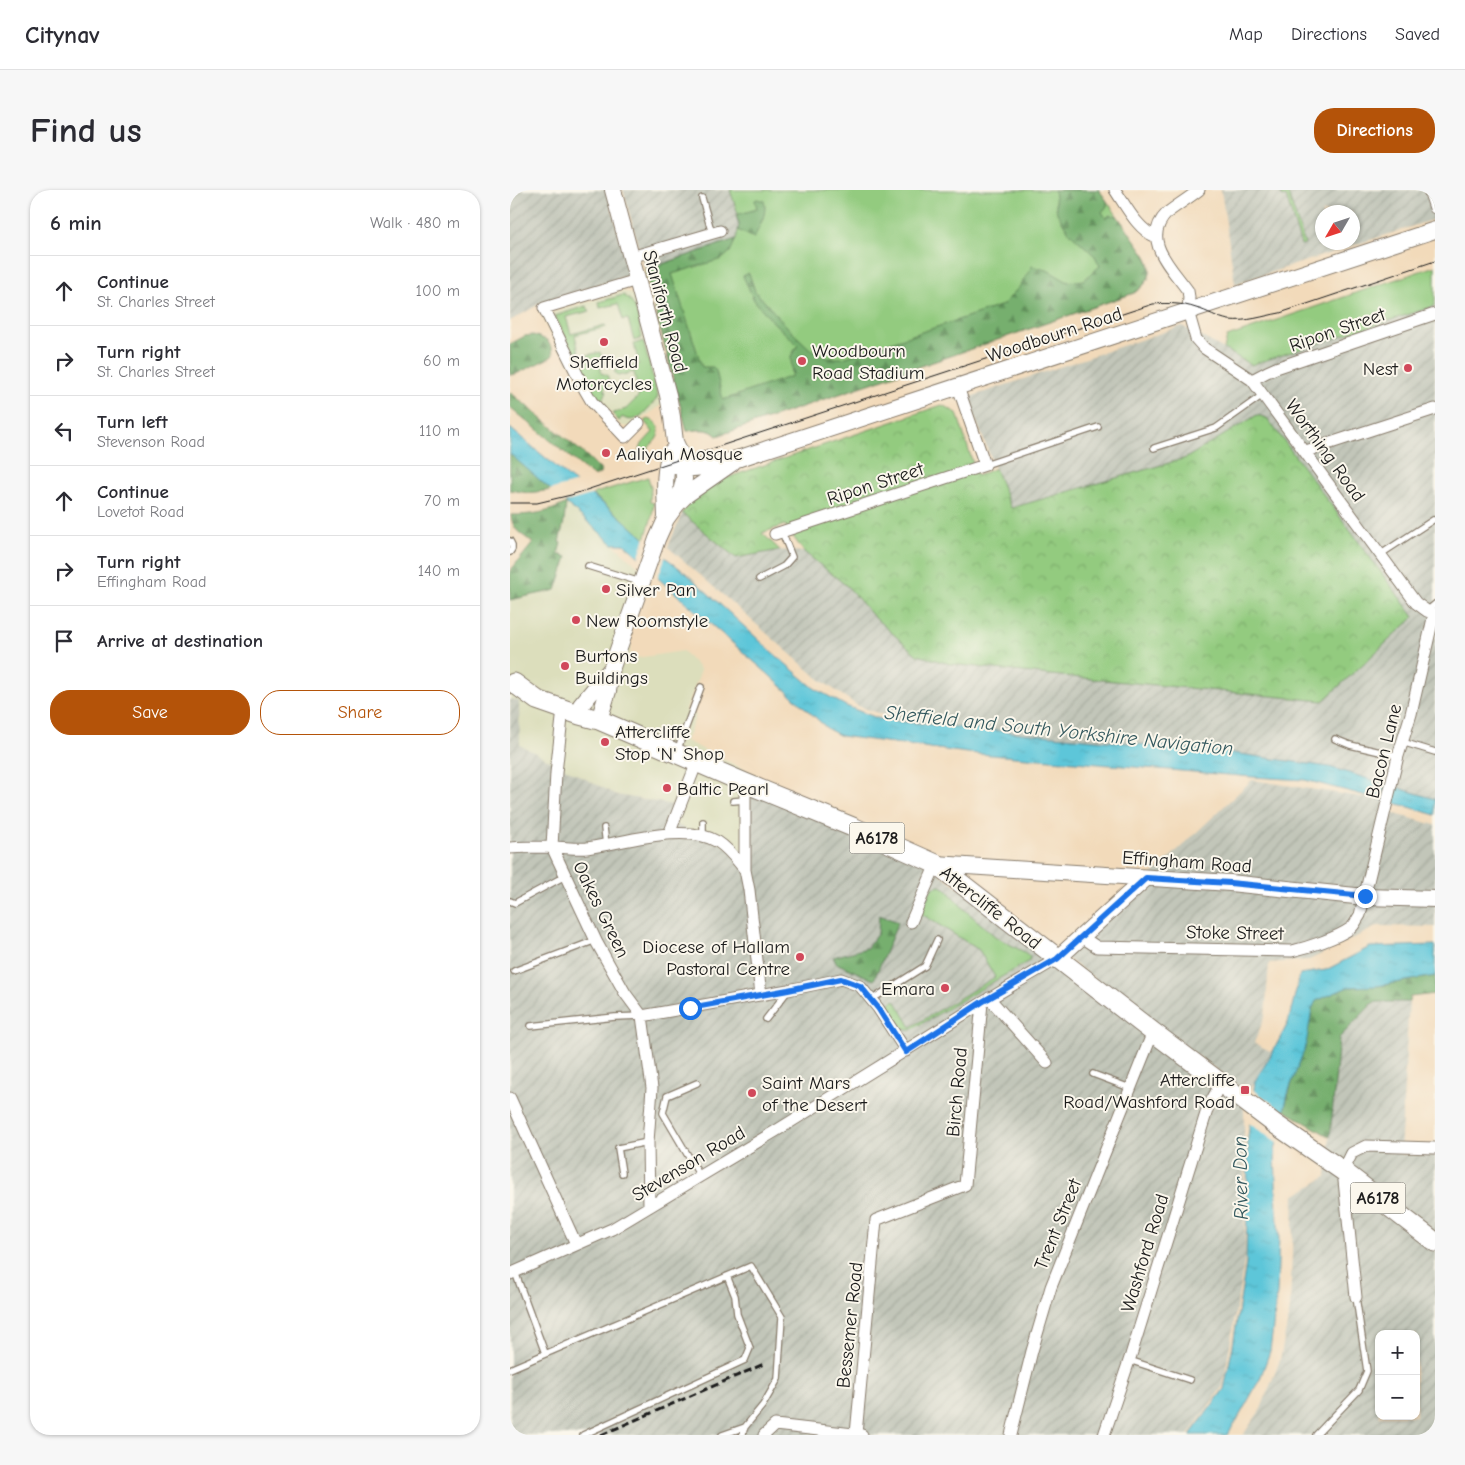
<!DOCTYPE html>
<html lang="en">
<head>
<meta charset="utf-8">
<style>
	body { margin:0; font-family:"Comic Neue",sans-serif; background:#f7f7f7; color:#2b2b33 }
	.controls { position:absolute; right:15px; bottom:15px; display:grid; overflow:hidden; border-radius:10px; box-shadow:0 1px 4px #0004 }
	.controls button { width:45px; height:45px; display:grid; place-items:center; padding:0; border:0; border-bottom:1px solid #e1e1e2; background:#fff; color:#2b2b33; font:25px sans-serif }
	.compass { position:absolute; left:805px; top:15px; width:45px; height:45px; border-radius:50%; background:#fff; box-shadow:0 1px 4px #0004; rotate:231deg }
	.stop { position:absolute; width:15px; height:15px; margin:-11px; border:4px solid #1a73e8; border-radius:50%; background:#fff }
	.stop.end { background:#1a73e8; border-color:#fff; box-shadow:0 1px 5px #0008 }
	.list { margin:0; padding:0; list-style:none }
	h2 { display:flex; justify-content:space-between; align-items:center; height:65px; margin:0; padding:0 20px; font-size:21px }
	h2 small { font-size:16px; font-weight:400; color:#7c7c81 }
	.list li { display:grid; grid-template-columns:32px 1fr auto; gap:15px; align-items:center; box-sizing:border-box; height:70px; padding:0 20px; border-top:1px solid #e1e1e2 }
	.list b { display:block; font-size:19px; white-space:nowrap }
	.list p { margin:0; font-size:16px; white-space:nowrap; color:#7c7c81 }
	.list em { font-size:16px; font-style:normal; color:#7c7c81 }
	.actions { display:flex; gap:10px; padding:15px 20px }
	.actions a { flex:1; padding:11px 0; border:1px solid #b45309; border-radius:20px; text-align:center; font-size:18px; color:#b45309 }
	.actions .main { background:#b45309; color:#fff }
	.icon { flex:none; width:28px; height:28px; fill:none; stroke:currentColor; stroke-width:2; stroke-linecap:round; stroke-linejoin:round }
	.map { position:relative; flex:none; width:925px; height:1245px; overflow:hidden; border-radius:20px }
	header { display:flex; align-items:center; gap:30px; box-sizing:border-box; height:70px; padding:0 25px; background:#fff; border-bottom:1px solid #e1e1e2 }
	header strong { font-size:24px }
	nav { display:flex; gap:28px; margin-inline-start:auto; font-size:18px }
	.intro { display:flex; align-items:center; justify-content:space-between; box-sizing:border-box; height:120px; padding:0 30px }
	h1 { margin:0; font-size:35px }
	.button { padding:12px 22px; border-radius:20px; background:#b45309; color:#fff; font-size:18px; font-weight:700 }
	main { display:flex; gap:30px; padding:0 30px }
	aside { flex:1; background:#fff; border-radius:20px; box-shadow:0 1px 4px #0004 }
	.map>svg:first-child { display:block }
	.built { fill:#dcdebc }
	.industrial { fill:url(#industrial-furrows); fill-rule:evenodd }
	.grass { fill:#93cb7f; stroke:#58744e }
	.forest { fill:url(#forest-firs); stroke:#496645 }
	.park { fill:url(#park-crowns); stroke:#58744e }
	.water { fill:url(#water-ripples); stroke:#3c717a }
	.pier { fill:#f2daba }
	.lines { fill:none; stroke-linecap:round; stroke-linejoin:round }
	.lane-casing { stroke:#877b6b; stroke-width:8 }
	.street-casing { stroke:#877b6b; stroke-width:13 }
	.secondary-casing { stroke:#877b6b; stroke-width:18 }
	.primary-casing { stroke:#877b6b; stroke-width:21 }
	.lane { stroke:#fff; stroke-width:5.5 }
	.street { stroke:#fff; stroke-width:11 }
	.secondary { stroke:#fff; stroke-width:16 }
	.primary { stroke:#fff; stroke-width:19 }
	.tram { stroke:#1c1c1c; stroke-width:1 }
	.rail { stroke:#1c1c1c; stroke-width:3; stroke-dasharray:8 4; stroke-linecap:butt }
	.route { stroke:#1a73e8; stroke-width:6 }
	.poi-dot { fill:#d1495b; stroke:#fbf7ec; stroke-width:2 }
	.labels { text-anchor:middle; stroke-width:4; stroke-linejoin:round; paint-order:stroke }
	.shield { fill:#fbf7ec; stroke:#5f5e5a; stroke-width:1 }
	.shield-label { font-size:18px; font-weight:bold; fill:#1c1c1c }
	.street-label { font-size:19px; fill:#1c1c1c; stroke:#fbf7ec }
	.poi-label { font-size:19px; fill:#1c1c1c; stroke:#fbf7ec; text-anchor:start }
	.water-label { font-size:20px; font-style:italic; fill:#33585e; stroke:#fbf7ec }
</style>
</head>
<body>
<header>
<strong>Citynav</strong>
<nav><a>Map</a><a>Directions</a><a>Saved</a></nav>
</header>
<div class="intro"><h1>Find us</h1><a class="button">Directions</a></div>
<main>
<aside>
<h2>6 min<small>Walk · 480 m</small></h2>
<ul class="list">
<li><svg class="icon" aria-label="ahead" viewBox="0 0 24 24"><path d="M12 20V5M6 11l6-6 6 6"/></svg><div><b>Continue</b><p>St. Charles Street</p></div><em>100 m</em></li>
<li><svg class="icon" aria-label="right" viewBox="0 0 24 24"><path d="M7 20v-9h11M14 6l5 5-5 5"/></svg><div><b>Turn right</b><p>St. Charles Street</p></div><em>60 m</em></li>
<li><svg class="icon" aria-label="left" viewBox="0 0 24 24"><path d="M17 20v-9H6M10 6l-5 5 5 5"/></svg><div><b>Turn left</b><p>Stevenson Road</p></div><em>110 m</em></li>
<li><svg class="icon" aria-label="ahead" viewBox="0 0 24 24"><path d="M12 20V5M6 11l6-6 6 6"/></svg><div><b>Continue</b><p>Lovetot Road</p></div><em>70 m</em></li>
<li><svg class="icon" aria-label="right" viewBox="0 0 24 24"><path d="M7 20v-9h11M14 6l5 5-5 5"/></svg><div><b>Turn right</b><p>Effingham Road</p></div><em>140 m</em></li>
<li><svg class="icon" aria-label="arrive" viewBox="0 0 24 24"><path d="M6 21V4h12l-3 4 3 4H6"/></svg><div><b>Arrive at destination</b></div></li>
</ul>
<div class="actions"><a class="main">Save</a><a>Share</a></div>
</aside>
<div class="map">
<svg width="925" height="1245" viewBox="0 0 925 1245">
	<defs>
		<pattern id="industrial-furrows" width="10" height="10" patternUnits="userSpaceOnUse" patternTransform="scale(1.25)"><rect width="10" height="10" fill="#c2c6b9"/><path d="M-1 1l2-2M0 10L10 0M9 11l2-2" fill="none" stroke="#a6aa9e"/></pattern>
		<pattern id="forest-firs" width="22" height="20" patternUnits="userSpaceOnUse" patternTransform="scale(1.25)"><rect width="22" height="20" fill="#76af6e"/><path d="M5 1l3.5 6h-7zM16 11l3.5 6h-7z" fill="#608e5a"/></pattern>
		<pattern id="park-crowns" width="20" height="18" patternUnits="userSpaceOnUse" patternTransform="scale(1.25)"><rect width="20" height="18" fill="#93cb7f"/><path d="M2 6a3 3 0 1 1 6 0M12 15a3 3 0 1 1 6 0" fill="none" stroke="#7eae6d"/></pattern>
		<pattern id="water-ripples" width="26" height="14" patternUnits="userSpaceOnUse" patternTransform="scale(1.25)"><rect width="26" height="14" fill="#5dc6d9"/><path d="M2 4q2-2 4 0t4 0M15 11q2-2 4 0t4 0" fill="none" stroke="#50aaba"/></pattern>
	</defs>
	<rect width="100%" height="100%" fill="#fbf7ec"/>
	<filter id="ink" filterUnits="userSpaceOnUse"><feTurbulence type="fractalNoise" baseFrequency=".02" numOctaves="2"/><feDisplacementMap in="SourceGraphic" scale="10" xChannelSelector="R" yChannelSelector="G"/><feConvolveMatrix kernelMatrix="1 2 1 2 8 2 1 2 1" color-interpolation-filters="sRGB"/></filter>
	<filter id="wash" filterUnits="userSpaceOnUse"><feTurbulence type="fractalNoise" baseFrequency=".0096" numOctaves="4" result="noise"/><feDisplacementMap in="SourceGraphic" scale="20" xChannelSelector="R" yChannelSelector="G"/><feGaussianBlur stdDeviation="1.12" result="paint"/><feColorMatrix in="noise" values="0 0 0 0 0 0 0 0 0 0 0 0 0 0 0 0 0 1.4 0 .05"/><feComposite in="paint" operator="in"/></filter>
	<g filter="url(#wash)">
		<rect width="100%" height="100%" fill="#f2daba"/>
		<path class="built" d="M 112,101 L 118,102 L 124,106 L 154,213 L 121,237 L 112,236 L 102,226 L 103,224 L 84,206 L 42,124 L 44,122 Z
			M 56,313 L 136,383 L 120,428 L 120,469 L 173,461 L 191,480 L 176,520 L 186,525 L 176,551 L 248,586 L 242,601 L 233,664 L 159,632 L 163,615 L 107,605 L 9,555 L 9,512 L 0,509 L 0,381 Z"/>
		<path class="industrial" d="M 0,0 L 97,0 L 120,85 L 31,113 L 0,131 Z
			M 113,0 L 220,0 L 228,25 L 226,25 L 229,36 L 226,49 L 135,80 Z
			M 711,0 L 925,0 L 925,29 L 725,94 ZM 812,22 L 842,22 L 842,52 L 812,52 Z
			M 925,116 L 925,609 L 819,577 L 723,563 L 394,532 L 348,516 L 309,489 L 158,357 L 172,323 L 226,368 L 270,360 L 294,362 L 338,397 L 364,427 L 407,465 L 440,474 L 543,485 L 813,511 L 747,226 L 676,268 L 501,318 L 457,208 L 672,136 L 714,159 L 741,175 Z
			M 0,509 L 9,511 L 10,555 L 107,605 L 164,615 L 160,632 L 233,664 L 242,601 L 416,673 L 734,913 L 735,1067 L 713,1196 L 678,1245 L 0,1245 Z
			M 742,590 L 877,611 L 878,622 L 925,635 L 925,737 L 868,736 L 799,770 L 759,773 L 755,826 L 744,853 L 764,863 L 737,903 L 553,765 L 636,690 Z
			M 864,812 L 899,812 L 890,964 L 925,965 L 925,1245 L 733,1245 L 751,1219 L 770,1170 L 780,1119 L 784,1006 L 816,987 L 829,848 ZM 869,1144 L 906,1144 L 906,1226 L 869,1226 Z"/>
		<path class="grass" d="M 220,0 L 589,0 L 636,66 C 645,82 639,93 624,103 L 207,246 C 199,237 188,240 177,241 L 135,80 L 226,49 L 229,36 L 226,25 L 228,24 Z
			M 770,0 L 777,0 L 795,54 L 791,55 L 776,6 L 772,7 Z
			M 925,76 L 925,116 L 741,175 L 714,159 L 717,147 Z
			M 113,105 C 128,112 129,134 132,148 L 124,151 L 118,129 L 113,130 L 108,114 L 90,118 L 89,112 Z
			M 76,116 L 80,121 L 56,127 L 61,144 L 95,135 L 96,137 L 65,145 L 70,167 L 90,162 L 93,172 L 91,177 L 91,183 L 97,185 C 100,191 98,194 94,199 L 96,203 L 92,210 L 88,210 L 84,206 L 45,126 Z
			M 133,151 L 148,206 L 146,210 C 136,220 127,236 112,227 L 109,231 L 103,224 L 104,223 L 116,219 L 129,206 L 124,182 L 108,186 L 104,181 L 129,174 L 124,154 Z
			M 138,229 C 147,231 152,239 147,248 C 144,254 137,256 136,264 L 123,267 L 122,265 L 129,263 L 132,254 L 143,242 L 134,231 Z
			M 138,287 L 141,298 L 140,312 L 144,313 L 142,326 L 135,349 L 108,325 L 82,304 Z
			M 429,696 L 435,698 L 455,720 L 486,747 L 516,763 L 520,767 L 519,771 L 401,840 C 388,843 377,816 371,806 L 373,805 L 378,814 L 385,810 L 401,837 L 485,787 L 469,760 L 410,723 L 422,698 Z"/>
		<path class="forest" d="M 544,0 L 589,0 L 597,11 L 597,16 L 592,22 L 596,28 L 600,25 L 607,26 C 614,35 620,43 626,52 C 641,72 648,86 624,103 L 207,246 C 199,237 188,240 177,241 L 135,80 L 226,49 L 220,62 L 212,69 L 162,84 L 192,177 L 203,177 L 206,181 L 213,210 L 282,186 L 281,166 L 288,155 L 263,132 L 244,110 L 233,86 L 239,83 L 245,101 L 282,142 L 298,157 L 316,168 L 333,168 L 493,115 L 510,96 L 522,76 L 539,81 L 558,92 L 574,90 L 590,76 L 585,66 L 559,42 L 547,23 Z
			M 247,9 L 254,11 C 258,23 249,37 244,48 L 228,40 L 229,35 L 226,25 L 247,19 L 245,10 Z
			M 23,145 L 37,150 L 42,159 L 43,165 L 41,167 L 6,184 L 0,185 L 0,154 L 15,146 Z
			M 0,202 L 78,267 L 92,281 L 90,284 L 83,286 L 0,217 Z
			M 0,264 L 42,300 L 18,303 L 0,300 Z
			M 56,313 L 54,332 L 49,352 L 51,353 L 48,364 L 57,367 L 46,400 L 0,410 L 0,381 L 23,353 C 11,343 3,342 1,325 C 20,325 39,323 56,313 Z
			M 369,725 L 388,732 L 364,790 L 326,773 L 323,767 L 357,758 L 368,743 Z
			M 925,786 L 925,804 L 900,807 L 899,812 L 864,812 L 829,848 L 820,947 L 774,920 L 802,824 L 802,819 L 806,811 L 838,797 L 867,796 Z"/>
		<path class="park" d="M 432,215 L 447,223 L 467,286 L 485,278 L 501,318 L 676,268 L 747,225 L 757,228 L 904,427 L 813,511 L 541,485 L 440,474 L 407,465 L 364,427 L 338,397 L 294,362 L 275,335 L 252,343 L 270,360 L 226,368 L 172,323 L 186,305 L 213,289 Z"/>
		<path class="water" d="M 0,238 L 61,289 L 108,325 L 155,367 L 177,384 L 262,462 L 304,498 L 336,516 L 370,529 L 394,532 L 723,563 L 819,577 L 925,609 L 925,625 L 896,616 L 795,590 L 743,587 L 458,563 L 331,546 L 318,539 L 257,483 L 149,389 L 127,365 L 114,354 L 103,354 L 0,264 Z
			M 925,755 L 925,786 L 867,796 L 838,797 L 806,811 L 802,819 L 796,855 L 778,903 L 765,961 L 767,1024 L 769,1045 L 767,1104 L 760,1161 L 750,1189 L 726,1232 L 717,1245 L 680,1245 L 714,1199 L 723,1155 L 736,1073 L 738,947 L 745,891 L 760,867 L 778,833 L 790,784 L 816,780 L 860,757 Z"/>
		<path class="pier" d="M 68,292 L 84,304 L 53,313 L 39,300 Z
			M 135,347 L 156,365 L 147,390 L 128,369 Z
			M 742,899 L 776,923 L 770,954 L 737,932 Z"/>
	</g>
	<g filter="url(#ink)">
		<g class="lines">
			<defs>
				<path id="lane" d="M 192,8 L 202,44
					M 644,258 L 706,238 L 754,204
					M 475,275 L 588,237
					M 0,351 L 2,355 L 2,359 L 0,362
					M 871,364 L 923,330
					M 78,376 L 130,392
					M 249,389 L 274,376 L 282,367 L 272,342
					M 917,421 L 925,414
					M 825,549 L 840,555 L 888,566
					M 892,552 L 925,562
					M 167,561 L 191,497
					M 223,611 L 235,610
					M 193,632 L 193,646
					M 94,638 L 96,655
					M 0,711 L 5,713 L 55,686
					M 4,781 L 86,750
					M 361,810 L 415,776 L 427,750
					M 256,829 L 277,802
					M 21,836 L 105,827 L 132,826
					M 583,884 L 620,898
					M 187,893 L 157,906 L 153,923 L 190,986
					M 112,983 L 108,958 L 138,952
					M 5,1082 L 35,1163
					M 619,1170 L 680,1190
					M 0,1179 L 241,1076 L 272,1127 L 268,1189 L 253,1215 L 235,1237 L 232,1245
					M 73,1245 L 235,1170 L 240,1158 L 227,1124 L 225,1106 L 217,1086
					M 212,1245 L 235,1237
					M 806,1245 L 849,1200 L 857,1181 L 846,1107"/>
				<path id="street" d="M 605,0 C 616,16 627,39 646,47
					M 689,0 C 679,8 667,15 657,23 C 630,50 662,78 678,101 L 679,107 L 678,121 L 686,149 L 694,158 L 742,190 L 906,413 L 917,421 L 925,424
					M 919,0 L 925,18
					M 121,67 L 210,41
					M 127,90 L 34,118 L 75,200 L 82,212 L 115,247 L 129,233
					M 742,190 L 757,182 L 766,178 L 925,124
					M 796,261 L 925,219
					M 265,344 L 475,275 L 448,197
					M 53,519 L 46,583 L 42,657 L 87,753 L 115,803 L 132,826 L 142,898 L 138,952 L 139,1017
					M 235,593 L 235,680 L 239,700 L 251,805
					M 159,644 L 187,572
					M 0,658 C 14,657 28,657 42,657 C 54,657 65,659 77,658 C 114,653 175,632 208,652 C 219,659 227,670 235,680
					M 401,732 L 426,674
					M 572,747 L 587,757 L 782,761 C 799,757 827,748 841,738 C 845,735 847,729 850,725 L 888,566 L 901,524 L 924,424
					M 479,808 L 537,873
					M 132,826 L 278,800 L 331,789 L 350,796 L 368,818 L 396,861
					M 0,908 L 66,1054
					M 0,1084 L 102,1039 L 269,939 L 472,813 L 547,769
					M 846,1107 L 833,981 L 842,963 L 856,956 L 925,958
					M 346,1244 L 366,1030 L 455,995 L 472,813
					M 254,1245 L 265,1235 L 352,1245
					M 501,1245 L 522,1161 L 541,1097 L 643,842
					M 594,1245 L 621,1165 L 698,917 L 711,893"/>
				<path id="secondary" d="M 159,268 C 161,271 163,274 167,276 C 181,283 215,272 230,268 L 925,40
					M 167,314 L 176,305 L 222,273
					M 156,329 C 156,307 152,283 161,262
					M 70,525 L 69,519 L 71,515 L 101,479
					M 89,530 L 98,501 L 102,477 L 147,349 L 156,329 L 167,314 L 171,302 L 174,289 L 173,269 L 165,252 L 162,227 L 158,205 L 103,0
					M 426,674 L 720,693 L 855,707 L 925,709
					M 547,769 L 636,688"/>
				<path id="primary" d="M 4,493 L 27,510 L 70,525 L 89,530 L 235,593 L 345,638 L 426,674 L 643,842 L 765,934 L 833,981 L 925,1052"/>
			</defs>
			<use href="#lane" class="lane-casing"/>
			<use href="#street" class="street-casing"/>
			<use href="#secondary" class="secondary-casing"/>
			<use href="#primary" class="primary-casing"/>
			<use href="#lane" class="lane"/>
			<use href="#street" class="street"/>
			<use href="#secondary" class="secondary"/>
			<use href="#primary" class="primary"/>
			<path class="tram" d="M 0,313 L 27,313 L 61,305 L 643,114 C 658,113 672,113 686,118 C 698,121 707,128 719,130 C 737,132 753,126 770,123 L 925,71"/>
			<path class="rail" d="M 91,1245 L 254,1174"/>
		</g>
	</g>
	<g class="lines" filter="url(#ink)">
		<path class="route" d="M 180,818 L 278,800 L 331,789 L 350,796 L 368,818 L 396,862 L 472,812 L 547,769 L 636,688 L 720,693 L 855,706"/>
	</g>
	<g class="poi-dot">
		<circle cx="94" cy="152" r="5"/>
		<circle cx="292" cy="171" r="5"/>
		<circle cx="898" cy="178" r="5"/>
		<circle cx="96" cy="263" r="5"/>
		<circle cx="96" cy="399" r="5"/>
		<circle cx="66" cy="430" r="5"/>
		<circle cx="55" cy="476" r="5"/>
		<circle cx="95" cy="552" r="5"/>
		<circle cx="157" cy="598" r="5"/>
		<circle cx="290" cy="767" r="5"/>
		<circle cx="435" cy="798" r="5"/>
		<rect x="730" y="895" width="10" height="10" rx="2.5"/>
		<circle cx="242" cy="903" r="5"/>
	</g>
	<g class="labels">
		<g class="shield">
			<rect x="339.5" y="632.5" width="55" height="31" rx="4"/>
			<rect x="840.5" y="992.5" width="55" height="31" rx="4"/>
		</g>
		<g class="shield-label">
			<text x="367" y="654">A6178</text>
			<text x="868" y="1014">A6178</text>
		</g>
		<g class="street-label">
			<text transform="translate(156 121) rotate(75)" y="7">Staniforth Road</text>
			<text transform="translate(827 139) rotate(-19)" y="7">Ripon Street</text>
			<text transform="translate(544 144) rotate(-18)" y="7">Woodbourn Road</text>
			<text transform="translate(816 260) rotate(54)" y="7">Worthing Road</text>
			<text transform="translate(365 293) rotate(-18)" y="7">Ripon Street</text>
			<text transform="translate(873 561) rotate(-76)" y="7">Bacon Lane</text>
			<text transform="translate(677 671) rotate(4)" y="7">Effingham Road</text>
			<text transform="translate(481 717) rotate(38)" y="7">Attercliffe Road</text>
			<text transform="translate(92 719) rotate(64)" y="7">Oakes Green</text>
			<text transform="translate(725 742) rotate(1)" y="7">Stoke Street</text>
			<text transform="translate(446 902) rotate(-85)" y="7">Birch Road</text>
			<text transform="translate(178 973) rotate(-31)" y="7">Stevenson Road</text>
			<text transform="translate(547 1034) rotate(-68)" y="7">Trent Street</text>
			<text transform="translate(634 1063) rotate(-73)" y="7">Washford Road</text>
			<text transform="translate(339 1135) rotate(-84)" y="7">Bessemer Road</text>
		</g>
		<g class="poi-label">
			<text x="302" y="167">Woodbourn<tspan x="302" dy="22">Road Stadium</tspan></text>
			<text x="94" y="178" text-anchor="middle">Sheffield<tspan x="94" dy="22">Motorcycles</tspan></text>
			<text x="888" y="185" text-anchor="end">Nest</text>
			<text x="106" y="270">Aaliyah Mosque</text>
			<text x="106" y="406">Silver Pan</text>
			<text x="76" y="437">New Roomstyle</text>
			<text x="65" y="472">Burtons<tspan x="65" dy="22">Buildings</tspan></text>
			<text x="105" y="548">Attercliffe<tspan x="105" dy="22">Stop 'N' Shop</tspan></text>
			<text x="167" y="605">Baltic Pearl</text>
			<text x="280" y="763" text-anchor="end">Diocese of Hallam<tspan x="280" dy="22">Pastoral Centre</tspan></text>
			<text x="425" y="805" text-anchor="end">Emara</text>
			<text x="725" y="896" text-anchor="end">Attercliffe<tspan x="725" dy="22">Road/Washford Road</tspan></text>
			<text x="252" y="899">Saint Mars<tspan x="252" dy="22">of the Desert</tspan></text>
		</g>
		<g class="water-label">
			<text transform="translate(549 540) rotate(6)" y="7">Sheffield and South Yorkshire Navigation</text>
			<text transform="translate(730 988) rotate(-91)" y="7">River Don</text>
		</g>
	</g>
</svg>
<div class="controls">
<button>+</button>
<button>−</button>
</div>
<svg class="compass" viewBox="-18 -18 36 36"><path d="M0-13l5 13h-10z" fill="#e53935"/><path d="M0 13l5-13h-10z" fill="#7c7c81"/></svg>
<div class="stop" style="left:180px;top:818px"></div>
<div class="stop end" style="left:855px;top:706px"></div>
</div>
</main>
</body>
</html>
